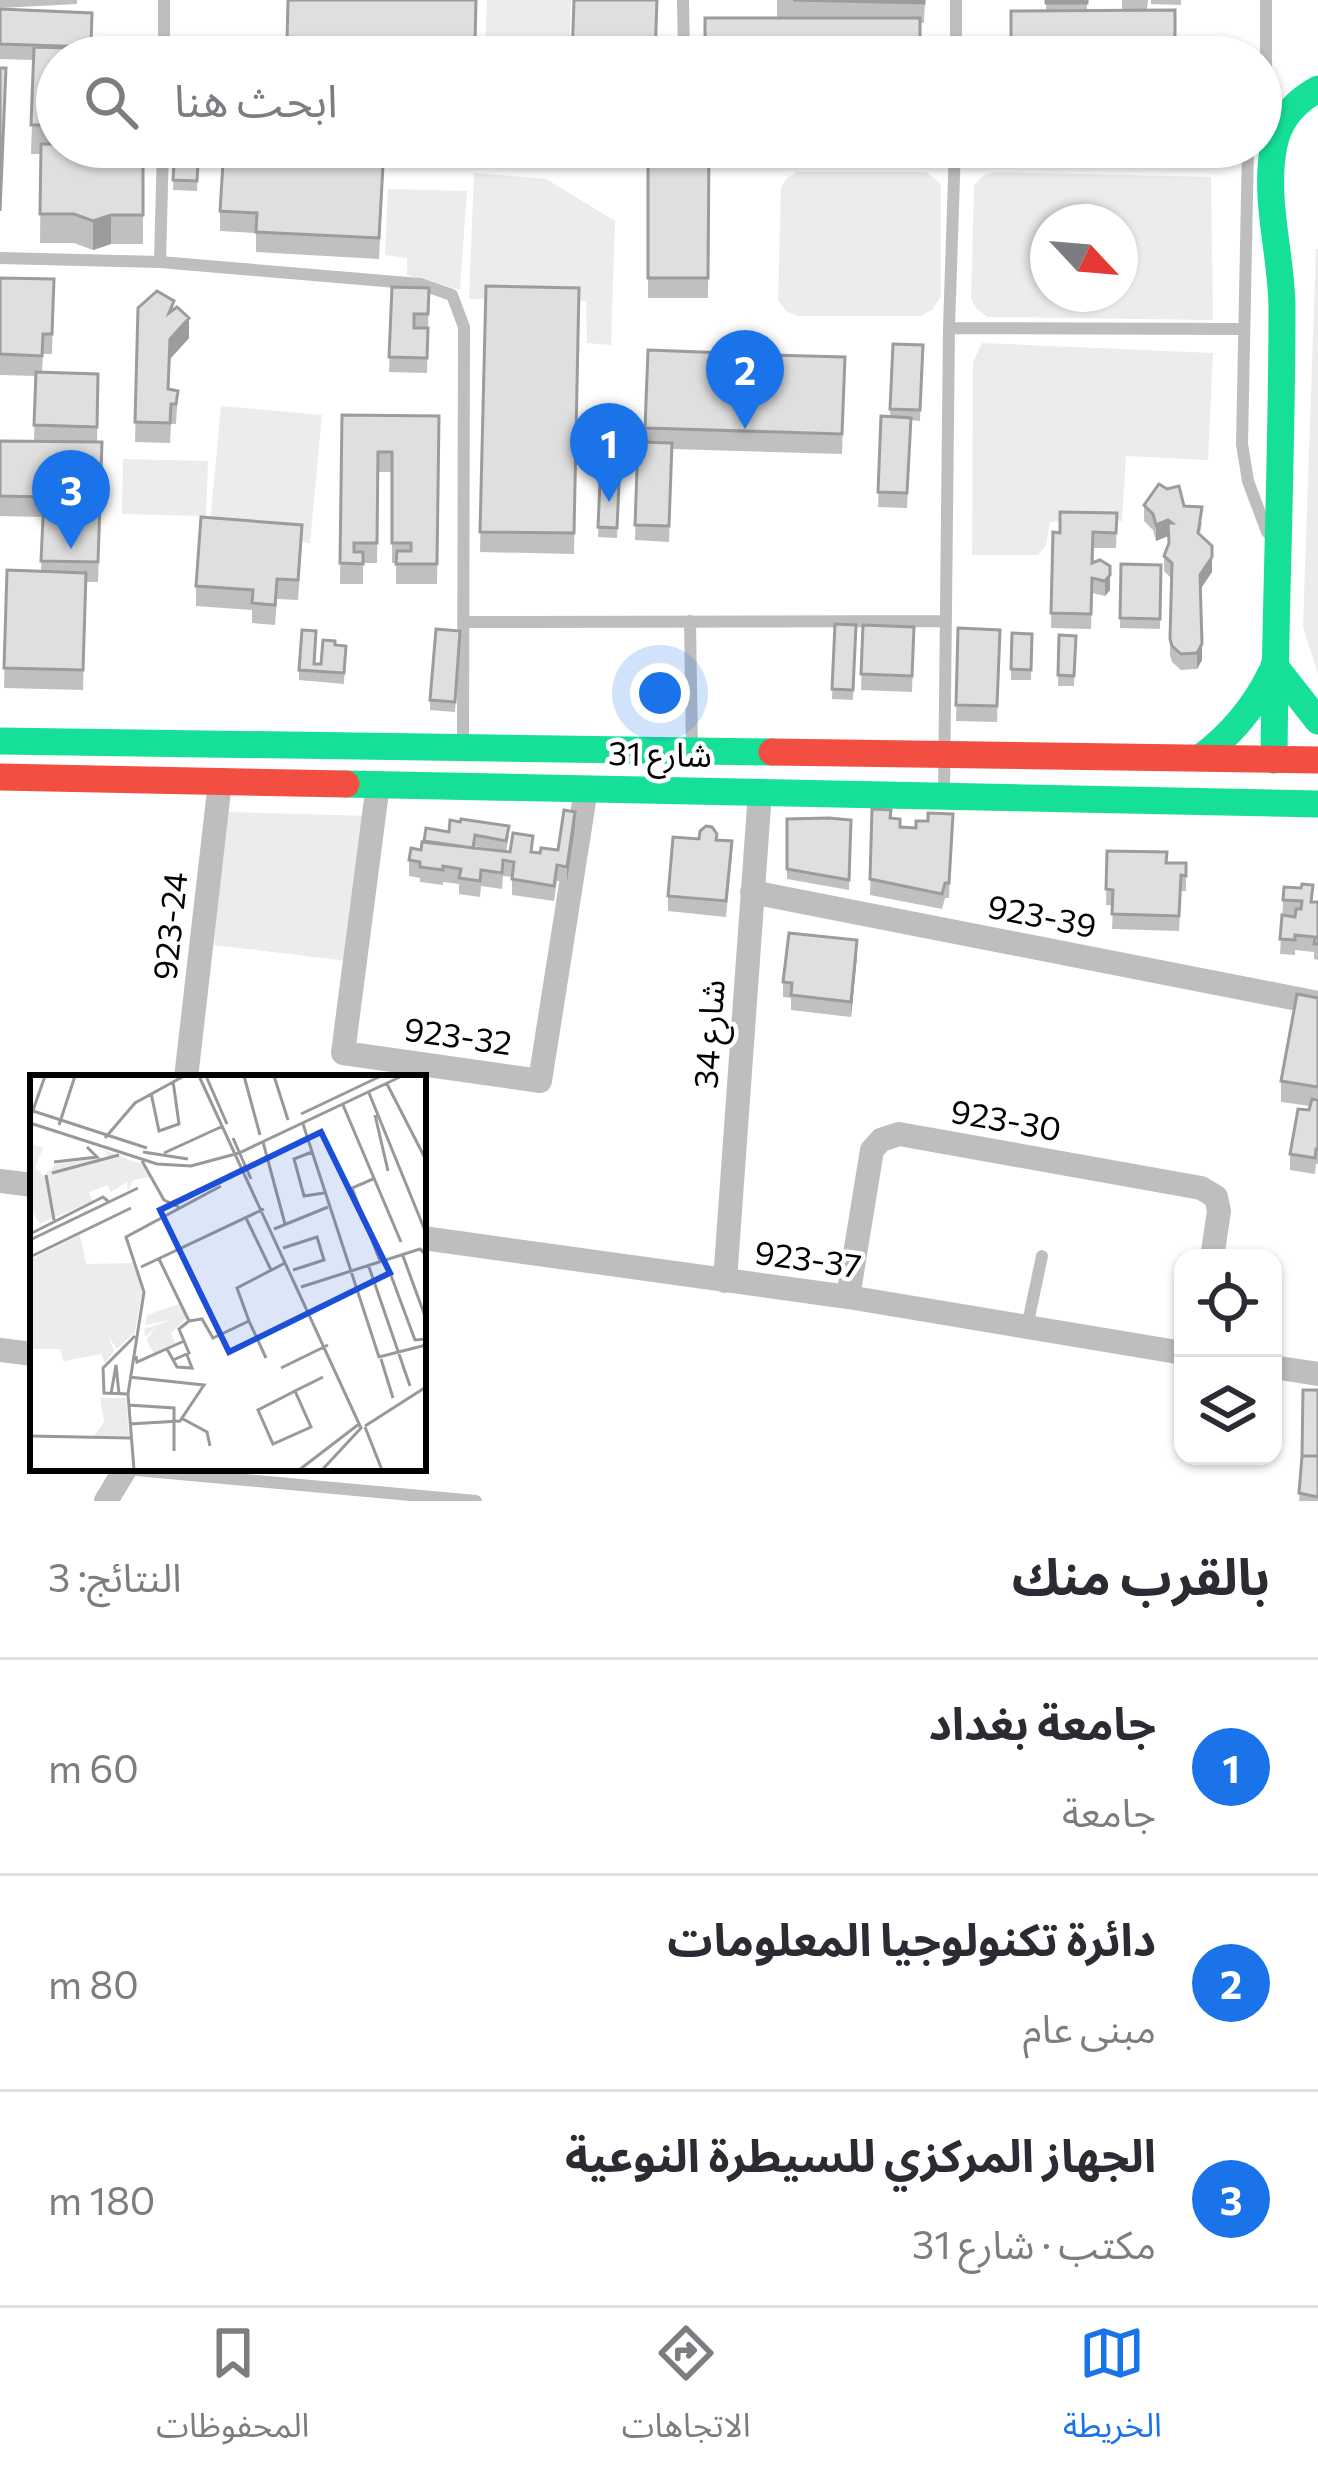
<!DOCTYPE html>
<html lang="ar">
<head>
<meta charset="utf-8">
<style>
	body { margin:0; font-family:Commissioner,"Noto Sans Arabic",sans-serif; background:#f2f2f3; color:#2b2b33; direction:rtl }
	.controls { position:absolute; right:36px; bottom:36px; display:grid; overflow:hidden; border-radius:24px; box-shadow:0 3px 9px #0004 }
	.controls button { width:108px; height:108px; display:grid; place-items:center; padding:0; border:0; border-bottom:3px solid #e1e1e2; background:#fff; color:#2b2b33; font:60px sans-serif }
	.compass { position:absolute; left:1030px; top:204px; width:108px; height:108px; border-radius:50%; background:#fff; box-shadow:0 3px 9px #0004; rotate:116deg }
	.you { position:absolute; left:660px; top:693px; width:42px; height:42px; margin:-30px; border:9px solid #fff; border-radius:50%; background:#1a73e8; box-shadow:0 0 0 18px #1a73e833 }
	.badge { display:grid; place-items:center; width:78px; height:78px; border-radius:50%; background:#1a73e8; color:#fff; font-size:39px; font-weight:700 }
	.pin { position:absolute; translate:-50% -99px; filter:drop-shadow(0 3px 6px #0008) }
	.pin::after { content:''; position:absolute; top:63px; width:42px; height:36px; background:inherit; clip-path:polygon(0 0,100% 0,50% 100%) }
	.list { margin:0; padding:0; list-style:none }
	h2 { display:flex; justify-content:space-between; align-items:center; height:156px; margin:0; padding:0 48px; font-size:51px }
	h2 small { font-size:39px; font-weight:400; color:#7c7c81 }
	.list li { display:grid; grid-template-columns:78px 1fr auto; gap:36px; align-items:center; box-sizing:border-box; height:216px; padding:0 48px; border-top:3px solid #e1e1e2 }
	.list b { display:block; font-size:45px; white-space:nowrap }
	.list p { margin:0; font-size:39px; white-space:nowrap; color:#7c7c81 }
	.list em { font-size:39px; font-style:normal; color:#7c7c81 }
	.icon { flex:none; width:66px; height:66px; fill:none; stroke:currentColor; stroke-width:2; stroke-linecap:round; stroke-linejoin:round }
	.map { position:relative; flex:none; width:1318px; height:1501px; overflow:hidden; direction:ltr }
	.search { position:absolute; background:#fff; box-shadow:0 3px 9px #0004; left:36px; right:36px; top:36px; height:132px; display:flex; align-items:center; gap:30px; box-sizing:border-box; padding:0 42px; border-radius:66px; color:#7c7c81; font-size:45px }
	.sheet { height:804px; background:#fff }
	nav { display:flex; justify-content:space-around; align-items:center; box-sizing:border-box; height:168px; border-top:3px solid #e1e1e2; background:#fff; font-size:33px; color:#7c7c81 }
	nav a { display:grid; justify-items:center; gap:6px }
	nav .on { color:#1a73e8 }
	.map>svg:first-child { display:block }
	.green { fill:#ececec; fill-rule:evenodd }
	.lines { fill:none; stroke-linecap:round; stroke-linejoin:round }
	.lane { stroke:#bebebe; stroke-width:12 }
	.street { stroke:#bebebe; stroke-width:24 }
	.fast { stroke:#16e098; stroke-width:27 }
	.jam { stroke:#f24e42; stroke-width:27 }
	.wall { fill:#c0c0c0 }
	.shaded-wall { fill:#9c9c9c }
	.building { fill:#dfdfdf; stroke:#9c9c9c; stroke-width:3 }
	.labels { text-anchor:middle; stroke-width:9; stroke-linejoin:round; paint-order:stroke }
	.street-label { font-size:33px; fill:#000; stroke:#fff }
	.inset-road { fill:none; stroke:#999; stroke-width:3 }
	.view { fill:#1d4ed8; fill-opacity:0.15; stroke:#1d4ed8; stroke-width:6 }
	.inset-edge { fill:none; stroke:#000; stroke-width:6 }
</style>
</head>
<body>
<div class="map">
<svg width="1318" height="1501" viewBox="0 0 1318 1501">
	<rect width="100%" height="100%" fill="#fff"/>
	<path class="green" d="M 487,0 L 571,0 L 569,57 L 485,57 Z
		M 418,147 L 630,147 L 630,156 L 551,154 L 550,163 L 418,160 Z
		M 797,172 L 926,172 L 941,184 L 941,296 L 933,309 L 921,316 L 797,316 L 786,311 L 778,300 L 781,187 L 787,178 Z
		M 994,172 L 1211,177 L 1213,320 L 988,317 L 977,309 L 971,299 L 974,185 L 983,176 ZM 1048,222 L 1120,222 L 1120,294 L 1048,294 Z
		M 474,173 L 546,179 L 615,221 L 611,345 L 587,343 L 586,301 L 469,299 Z
		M 388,189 L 467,191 L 460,290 L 407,275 L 407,258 L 385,255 Z
		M 1316,249 L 1318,249 L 1318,674 L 1303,627 Z
		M 982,343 L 1213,353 L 1208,460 L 1126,456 L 1122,521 L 1094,519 L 1050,522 L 1046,545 L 1038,555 L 972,555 L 973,362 Z
		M 221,406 L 322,415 L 310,543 L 209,534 Z
		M 123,459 L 208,461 L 206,516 L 122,514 Z
		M 225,812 L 372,816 L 347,961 L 214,945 Z"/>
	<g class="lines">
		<path class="lane" d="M 683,0 L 684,57
			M 164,57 L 164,0
			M 956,57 L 956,0
			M 1261,118 L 1266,93 L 1266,0
			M 1248,147 L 1242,444 L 1248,481 L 1267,532
			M 0,258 L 160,262 L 163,147
			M 160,262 L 420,284 L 452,295 L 464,327 L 463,747
			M 949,328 L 1244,329
			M 690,621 L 692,750
			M 463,622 L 946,621
			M 944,794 L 949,328 L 955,147
			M 1027,1327 L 1042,1256
			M 125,1469 L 476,1501"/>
		<path class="street" d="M 378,784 L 343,1053 L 540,1081 L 586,789
			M 752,892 L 1318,1003
			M 186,1078 L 220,782
			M 0,1181 L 33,1185
			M 423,1238 L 848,1297 L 1183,1353
			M 725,1281 L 760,792
			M 848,1297 L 872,1150 L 881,1140 L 899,1134 L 1201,1188 L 1216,1197 L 1219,1211 L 1212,1258
			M 0,1350 L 33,1354
			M 1273,1367 L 1318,1374
			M 106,1501 L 126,1468"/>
		<path class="fast" d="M 1274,665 L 1318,721
			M 0,741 L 772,752
			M 1200,758 C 1231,735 1254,708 1271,673
			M 1274,760 C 1275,610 1282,460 1282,309 C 1282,255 1263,199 1274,145 C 1279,119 1296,101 1318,89
			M 346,784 L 1318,804"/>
		<path class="jam" d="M 772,752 L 1318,760
			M 0,777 L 346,784"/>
	</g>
	<path class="wall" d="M 0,0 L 77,0 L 77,4 L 0,8 Z
		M 288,0 L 476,0 L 475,57 L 287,57 Z
		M 777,0 L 925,0 L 924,23 L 777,18 Z
		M 1046,0 L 1087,0 L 1087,11 L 1131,10 L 1122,10 L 1122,0 L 1148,0 L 1147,10 L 1175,10 L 1175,57 L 1011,57 L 1011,11 L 1046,11 Z
		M 1151,0 L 1181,0 L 1181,5 L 1151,4 Z
		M 0,9 L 92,13 L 91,49 L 57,57 L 57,147 L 143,147 L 143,244 L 111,244 L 93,250 L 74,243 L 40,243 L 41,154 L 31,154 L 34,60 L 0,59 Z
		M 175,147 L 199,147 L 197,191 L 173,190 Z
		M 385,147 L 379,259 L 256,252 L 256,233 L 220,231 L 220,211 Z
		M 648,147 L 709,147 L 708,298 L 648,298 Z
		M 0,278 L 54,279 L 52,354 L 43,354 L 42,372 L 98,374 L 97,442 L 102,463 L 98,582 L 86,582 L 83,690 L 4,688 L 7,570 L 41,571 L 43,517 L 0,516 L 0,441 L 34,442 L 36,376 L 0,375 Z
		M 486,286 L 579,288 L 574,554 L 480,552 Z
		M 392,287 L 429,288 L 427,373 L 389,372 Z
		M 138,308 L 174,309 L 189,338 L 170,359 L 169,389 L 178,391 L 176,424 L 171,424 L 170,443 L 135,442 Z
		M 893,344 L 923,345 L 920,421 L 911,420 L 907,508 L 878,507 L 881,416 L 890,417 Z
		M 648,350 L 726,389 L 768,391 L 845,357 L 842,454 L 672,449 L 669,542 L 635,540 L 638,442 L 645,442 Z
		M 342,415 L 439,416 L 437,584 L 396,584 L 396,563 L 392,563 L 392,472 L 378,472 L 377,563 L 363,563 L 363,584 L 340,584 Z
		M 602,438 L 621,439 L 617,538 L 598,537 Z
		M 1144,505 L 1184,506 L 1202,522 L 1200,534 L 1212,572 L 1200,589 L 1202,660 L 1197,669 L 1181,670 L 1172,662 L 1170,655 L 1171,578 L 1164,571 L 1164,556 L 1168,545 L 1168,536 L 1156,541 L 1153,530 L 1144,521 Z
		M 1117,513 L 1116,548 L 1093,548 L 1093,562 L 1110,590 L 1105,596 L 1092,593 L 1091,629 L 1051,628 L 1053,532 L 1060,533 Z
		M 302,545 L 298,600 L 277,599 L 275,625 L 252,623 L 252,610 L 196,606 L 196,586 Z
		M 1121,564 L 1161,565 L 1160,629 L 1120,628 Z
		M 835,624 L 856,625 L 853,700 L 832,699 Z
		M 863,625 L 914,627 L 912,692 L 861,690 Z
		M 958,628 L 1000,630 L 997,722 L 956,721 Z
		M 460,631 L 455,712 L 430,710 L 430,700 Z
		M 1012,633 L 1032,634 L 1031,680 L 1011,680 Z
		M 1059,635 L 1076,636 L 1074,686 L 1058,686 Z
		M 346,646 L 344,684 L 299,680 L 299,670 L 314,664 L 321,664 Z
		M 872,809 L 890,818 L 900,827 L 916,828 L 928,821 L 953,814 L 949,898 L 945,898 L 942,909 L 870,895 Z
		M 787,819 L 851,820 L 849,890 L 787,879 Z
		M 575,827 L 567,882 L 557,881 L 554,901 L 512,895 L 512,877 L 503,876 L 502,889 L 481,886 L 480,897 L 459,894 L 459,884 L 443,882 L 443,885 L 420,882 L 420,878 L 409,876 L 409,860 L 421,850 L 449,832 L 509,836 L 506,851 L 475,846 L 474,848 L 510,852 L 540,853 L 558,850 Z
		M 699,839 L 717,840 L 732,856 L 726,917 L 668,911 L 668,896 Z
		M 1107,851 L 1166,863 L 1186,863 L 1186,891 L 1181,891 L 1179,931 L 1112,929 L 1113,905 L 1106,905 Z
		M 1284,887 L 1313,902 L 1318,902 L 1318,960 L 1314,959 L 1314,952 L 1295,950 L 1295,955 L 1280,954 Z
		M 857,956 L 851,1017 L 791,1010 L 791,998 L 783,997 L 783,982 Z
		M 1318,998 L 1318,1164 L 1316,1164 L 1315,1174 L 1290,1170 L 1290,1154 L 1310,1106 L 1281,1102 L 1281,1081 Z
		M 1318,1390 L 1318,1501 L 1299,1501 L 1302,1456 Z"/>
	<path class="shaded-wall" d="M 111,215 L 111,244 L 93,250 L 93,221 Z
		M 189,318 L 189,338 L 170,359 L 170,339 Z
		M 1168,520 L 1168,536 L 1156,541 L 1156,525 Z
		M 1212,557 L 1212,572 L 1200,590 L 1200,575 Z
		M 1110,575 L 1110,590 L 1105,596 L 1105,581 Z
		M 1202,644 L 1202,660 L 1197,669 L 1197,653 Z
		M 575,812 L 575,827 L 567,882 L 567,867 Z
		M 857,940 L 857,956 L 851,1017 L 851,1002 Z"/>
	<path class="building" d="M 288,0 L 476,0 L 475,44 L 287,43 Z
		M 574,0 L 657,0 L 655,57 L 572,57 Z
		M 793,0 L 924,0 L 924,3 Z
		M 1046,0 L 1087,0 L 1087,3 L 1046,3 Z
		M 0,9 L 92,13 L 91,47 L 0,44 Z
		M 1175,10 L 1175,57 L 1011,57 L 1011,11 Z
		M 705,18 L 920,18 L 920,57 L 705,57 Z
		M 34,47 L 134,50 L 134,57 L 57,57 L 57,125 L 31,125 Z
		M 0,68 L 6,68 L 0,211 Z
		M 41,144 L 57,144 L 57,147 L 143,147 L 143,215 L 111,215 L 93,221 L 74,214 L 40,214 Z
		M 175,147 L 199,147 L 197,181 L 173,180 Z
		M 224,147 L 384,147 L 379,238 L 256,232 L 257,213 L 220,211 Z
		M 648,147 L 709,147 L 708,278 L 648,278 Z
		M 0,278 L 54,279 L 52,334 L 43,334 L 42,356 L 0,354 Z
		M 486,286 L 579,288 L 574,533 L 480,532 Z
		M 392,287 L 429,288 L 428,314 L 414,314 L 414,328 L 428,328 L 427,358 L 389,357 Z
		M 157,291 L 174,301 L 169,313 L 177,307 L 189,318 L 170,339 L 168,389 L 178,391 L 176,404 L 171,404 L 170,423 L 135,422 L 138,308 Z
		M 893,344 L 923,345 L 920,410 L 890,409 Z
		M 648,350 L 726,353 L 725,389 L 768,391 L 770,355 L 845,357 L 842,434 L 645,428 Z
		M 36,372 L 98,374 L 97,427 L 34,425 Z
		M 342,415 L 439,416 L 437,564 L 396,564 L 397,551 L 411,551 L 411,543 L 392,543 L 392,452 L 378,452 L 377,543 L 354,543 L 354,552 L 363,552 L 363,564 L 340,563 Z
		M 881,416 L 911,418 L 907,493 L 878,492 Z
		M 602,438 L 621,439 L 617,528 L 598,527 Z
		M 0,441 L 102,442 L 98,562 L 41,561 L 44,497 L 0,496 Z
		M 638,442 L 672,443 L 669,526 L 635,525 Z
		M 1159,484 L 1167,489 L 1179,486 L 1184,506 L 1202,507 L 1198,533 L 1212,546 L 1212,557 L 1200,575 L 1202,644 L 1197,653 L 1181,654 L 1172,646 L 1170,639 L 1172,563 L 1164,556 L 1169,543 L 1168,523 L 1172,523 L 1168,520 L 1156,525 L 1153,514 L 1144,505 Z
		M 1060,512 L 1117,513 L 1116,533 L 1093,532 L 1092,563 L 1100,560 L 1110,566 L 1110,575 L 1105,581 L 1092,578 L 1091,614 L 1051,613 L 1053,532 L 1060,533 Z
		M 201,517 L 302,525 L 298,580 L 277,579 L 275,605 L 252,603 L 253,590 L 196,586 Z
		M 1121,564 L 1161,565 L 1160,619 L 1120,618 Z
		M 7,570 L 86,573 L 83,670 L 4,668 Z
		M 835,624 L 856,625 L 853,690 L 832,689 Z
		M 863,625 L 914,627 L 912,676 L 861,674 Z
		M 958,628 L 1000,630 L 997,706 L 956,705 Z
		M 436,629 L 460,631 L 455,702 L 430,700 Z
		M 302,630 L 316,631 L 314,664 L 321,664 L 323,640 L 335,641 L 335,645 L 346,646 L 344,673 L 299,670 Z
		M 1012,633 L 1032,634 L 1031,670 L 1011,669 Z
		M 1059,635 L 1076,636 L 1074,676 L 1058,675 Z
		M 872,809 L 891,810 L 890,818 L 900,819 L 900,827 L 916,828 L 916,821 L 928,821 L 928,813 L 953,814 L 949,883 L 945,883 L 942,894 L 870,879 Z
		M 564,810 L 575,812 L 567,867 L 557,865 L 554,886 L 512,879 L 514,862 L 503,860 L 502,873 L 481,870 L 480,881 L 459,878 L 461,869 L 443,866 L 443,870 L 420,867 L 420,862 L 409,860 L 411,848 L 421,850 L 422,842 L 510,852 L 513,833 L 533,836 L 531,852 L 540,853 L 541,848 L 558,850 Z
		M 829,818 L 851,820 L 849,880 L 787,869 L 787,819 Z
		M 461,819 L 509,826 L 506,841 L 475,835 L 473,848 L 424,841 L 426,828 L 449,832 L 450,820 L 460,822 Z
		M 706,826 L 712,827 L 717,834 L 716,840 L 732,841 L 726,901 L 668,896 L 673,837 L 699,839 L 700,831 Z
		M 1107,851 L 1167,852 L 1166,863 L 1186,863 L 1186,876 L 1181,875 L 1179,916 L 1112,914 L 1113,890 L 1106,889 Z
		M 1302,884 L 1313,885 L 1311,902 L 1318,902 L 1318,944 L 1314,944 L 1315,937 L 1295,935 L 1295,940 L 1280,939 L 1282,915 L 1295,917 L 1296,909 L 1301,909 L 1302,901 L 1283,900 L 1284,887 L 1301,888 Z
		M 789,933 L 857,940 L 851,1002 L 791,995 L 792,983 L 783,982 Z
		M 1297,994 L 1318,998 L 1318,1087 L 1281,1081 Z
		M 1312,1099 L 1318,1100 L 1318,1149 L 1316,1149 L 1315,1158 L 1290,1154 L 1298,1109 L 1309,1110 Z
		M 1303,1390 L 1318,1390 L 1318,1456 L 1302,1456 Z
		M 1302,1456 L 1318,1456 L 1318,1497 L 1299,1493 Z"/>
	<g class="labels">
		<g class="street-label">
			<text transform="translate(660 754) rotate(1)" y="12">شارع 31</text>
			<text transform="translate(1042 916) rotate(11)" y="12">923-39</text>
			<text transform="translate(170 926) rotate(-84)" y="12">923-24</text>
			<text transform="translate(709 1034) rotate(-86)" y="12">شارع 34</text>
			<text transform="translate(458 1036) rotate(8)" y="12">923-32</text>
			<text transform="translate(1006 1120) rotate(10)" y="12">923-30</text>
			<text transform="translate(808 1259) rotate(8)" y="12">923-37</text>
		</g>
	</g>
	<g transform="translate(30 1075)">
		<rect width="396" height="396" fill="#fff"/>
		<path d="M 0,68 L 13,73 L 5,93 L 14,101 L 26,89 L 78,82 L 74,75 L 111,89 L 120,102 L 103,105 L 98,116 L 97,107 L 81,117 L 77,110 L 59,117 L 62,126 L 10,149 L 0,133 ZM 50,160 L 56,189 L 103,188 L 112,217 L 105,257 L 87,274 L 78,261 L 84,276 L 75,288 L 71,279 L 34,286 L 30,274 L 0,274 L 0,185 ZM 149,229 L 157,243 L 141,258 L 145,268 L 124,278 L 116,265 L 126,252 L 115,262 L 114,254 L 142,245 L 115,250 L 117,240 ZM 70,323 L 96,323 L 99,361 L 64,361 L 74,347 Z" fill="#ececec"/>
		<path class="inset-road" d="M 169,1 L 331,353 L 292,395M 176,1 L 197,49M 214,1 L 230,60M 244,1 L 258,45M 357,9 L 396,85M 121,18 L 129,56 L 149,49 L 143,6M 339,18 L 396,158M 313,30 L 371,167M 0,35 L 117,73M 271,39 L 351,1M 345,40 L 358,96M 1,41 L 15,1M 0,48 L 127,89 L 161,91 L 209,78 L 372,1M 273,49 L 349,282 L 396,270M 29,50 L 45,1M 75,63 L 105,28 L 154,1M 203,63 L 221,104M 233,67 L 255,149M 113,77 L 158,84M 282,77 L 264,84 L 274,121 L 294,118M 134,78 L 193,51M 112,86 L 134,125 L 149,132M 24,87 L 67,82 L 57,72M 22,98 L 89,80M 16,100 L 24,145M 343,104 L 322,113 L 350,186M 216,143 L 241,195M 244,154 L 298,132M 0,159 L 73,122 L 79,127M 0,165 L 108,113M 253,173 L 287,162 L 294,185 L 263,195M 373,181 L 396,244M 0,182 L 101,133M 129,184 L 159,246M 356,187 L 385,265 L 396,264M 338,189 L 380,311M 111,192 L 234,134M 271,212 L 390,174 L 396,180M 159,246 L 172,244 L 183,263 L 219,246 L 236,283M 219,246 L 207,213 L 255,188M 137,274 L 147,292 L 162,293 L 157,280M 106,281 L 107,287 L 154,266M 351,284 L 363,323M 143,285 L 159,278 L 149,254 L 159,246M 251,293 L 298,270M 265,316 L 228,335 L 243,369 L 281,352 L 265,316 L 293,302M 81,319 L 86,290 L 89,319M 98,319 L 74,318 L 73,293 L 105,261M 98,330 L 144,333 L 144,376M 153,344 L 177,357 L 180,371M 99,349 L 150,346 L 174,310 L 99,302M 335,351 L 396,312M 335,352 L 352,395M 0,361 L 100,363M 104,395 L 98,319 L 114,217 L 96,162 L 191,111M 269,395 L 329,349"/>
		<path class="view" d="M 291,57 L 360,198 L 199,277 L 130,135 Z"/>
		<rect width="396" height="396" class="inset-edge"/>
	</g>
</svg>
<div class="controls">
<button><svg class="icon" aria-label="locate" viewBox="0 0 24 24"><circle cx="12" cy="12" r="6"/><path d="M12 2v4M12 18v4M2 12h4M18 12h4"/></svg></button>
<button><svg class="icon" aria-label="layers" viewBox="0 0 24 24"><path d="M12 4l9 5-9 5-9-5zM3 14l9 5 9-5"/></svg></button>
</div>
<svg class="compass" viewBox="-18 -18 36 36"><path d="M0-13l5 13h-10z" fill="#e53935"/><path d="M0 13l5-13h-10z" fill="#7c7c81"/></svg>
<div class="you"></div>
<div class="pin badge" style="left:609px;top:502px">1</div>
<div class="pin badge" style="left:745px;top:429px">2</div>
<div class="pin badge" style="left:71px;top:549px">3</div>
<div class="search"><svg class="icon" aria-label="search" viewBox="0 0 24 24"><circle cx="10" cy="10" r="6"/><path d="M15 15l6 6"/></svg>ابحث هنا</div>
</div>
<section class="sheet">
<h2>بالقرب منك<small>النتائج: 3</small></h2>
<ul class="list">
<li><span class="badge">1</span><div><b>جامعة بغداد</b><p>جامعة</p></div><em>60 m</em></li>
<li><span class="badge">2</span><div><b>دائرة تكنولوجيا المعلومات</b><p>مبنى عام</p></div><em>80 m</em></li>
<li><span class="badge">3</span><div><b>الجهاز المركزي للسيطرة النوعية</b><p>مكتب · شارع 31</p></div><em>180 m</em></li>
</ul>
</section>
<nav>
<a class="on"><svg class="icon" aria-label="map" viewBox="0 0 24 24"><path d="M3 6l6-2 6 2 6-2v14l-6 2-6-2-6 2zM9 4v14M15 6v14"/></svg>الخريطة</a>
<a><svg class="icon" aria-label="directions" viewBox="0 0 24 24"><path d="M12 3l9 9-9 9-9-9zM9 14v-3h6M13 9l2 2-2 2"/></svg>الاتجاهات</a>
<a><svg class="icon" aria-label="saved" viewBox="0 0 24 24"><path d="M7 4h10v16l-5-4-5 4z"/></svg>المحفوظات</a>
</nav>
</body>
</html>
